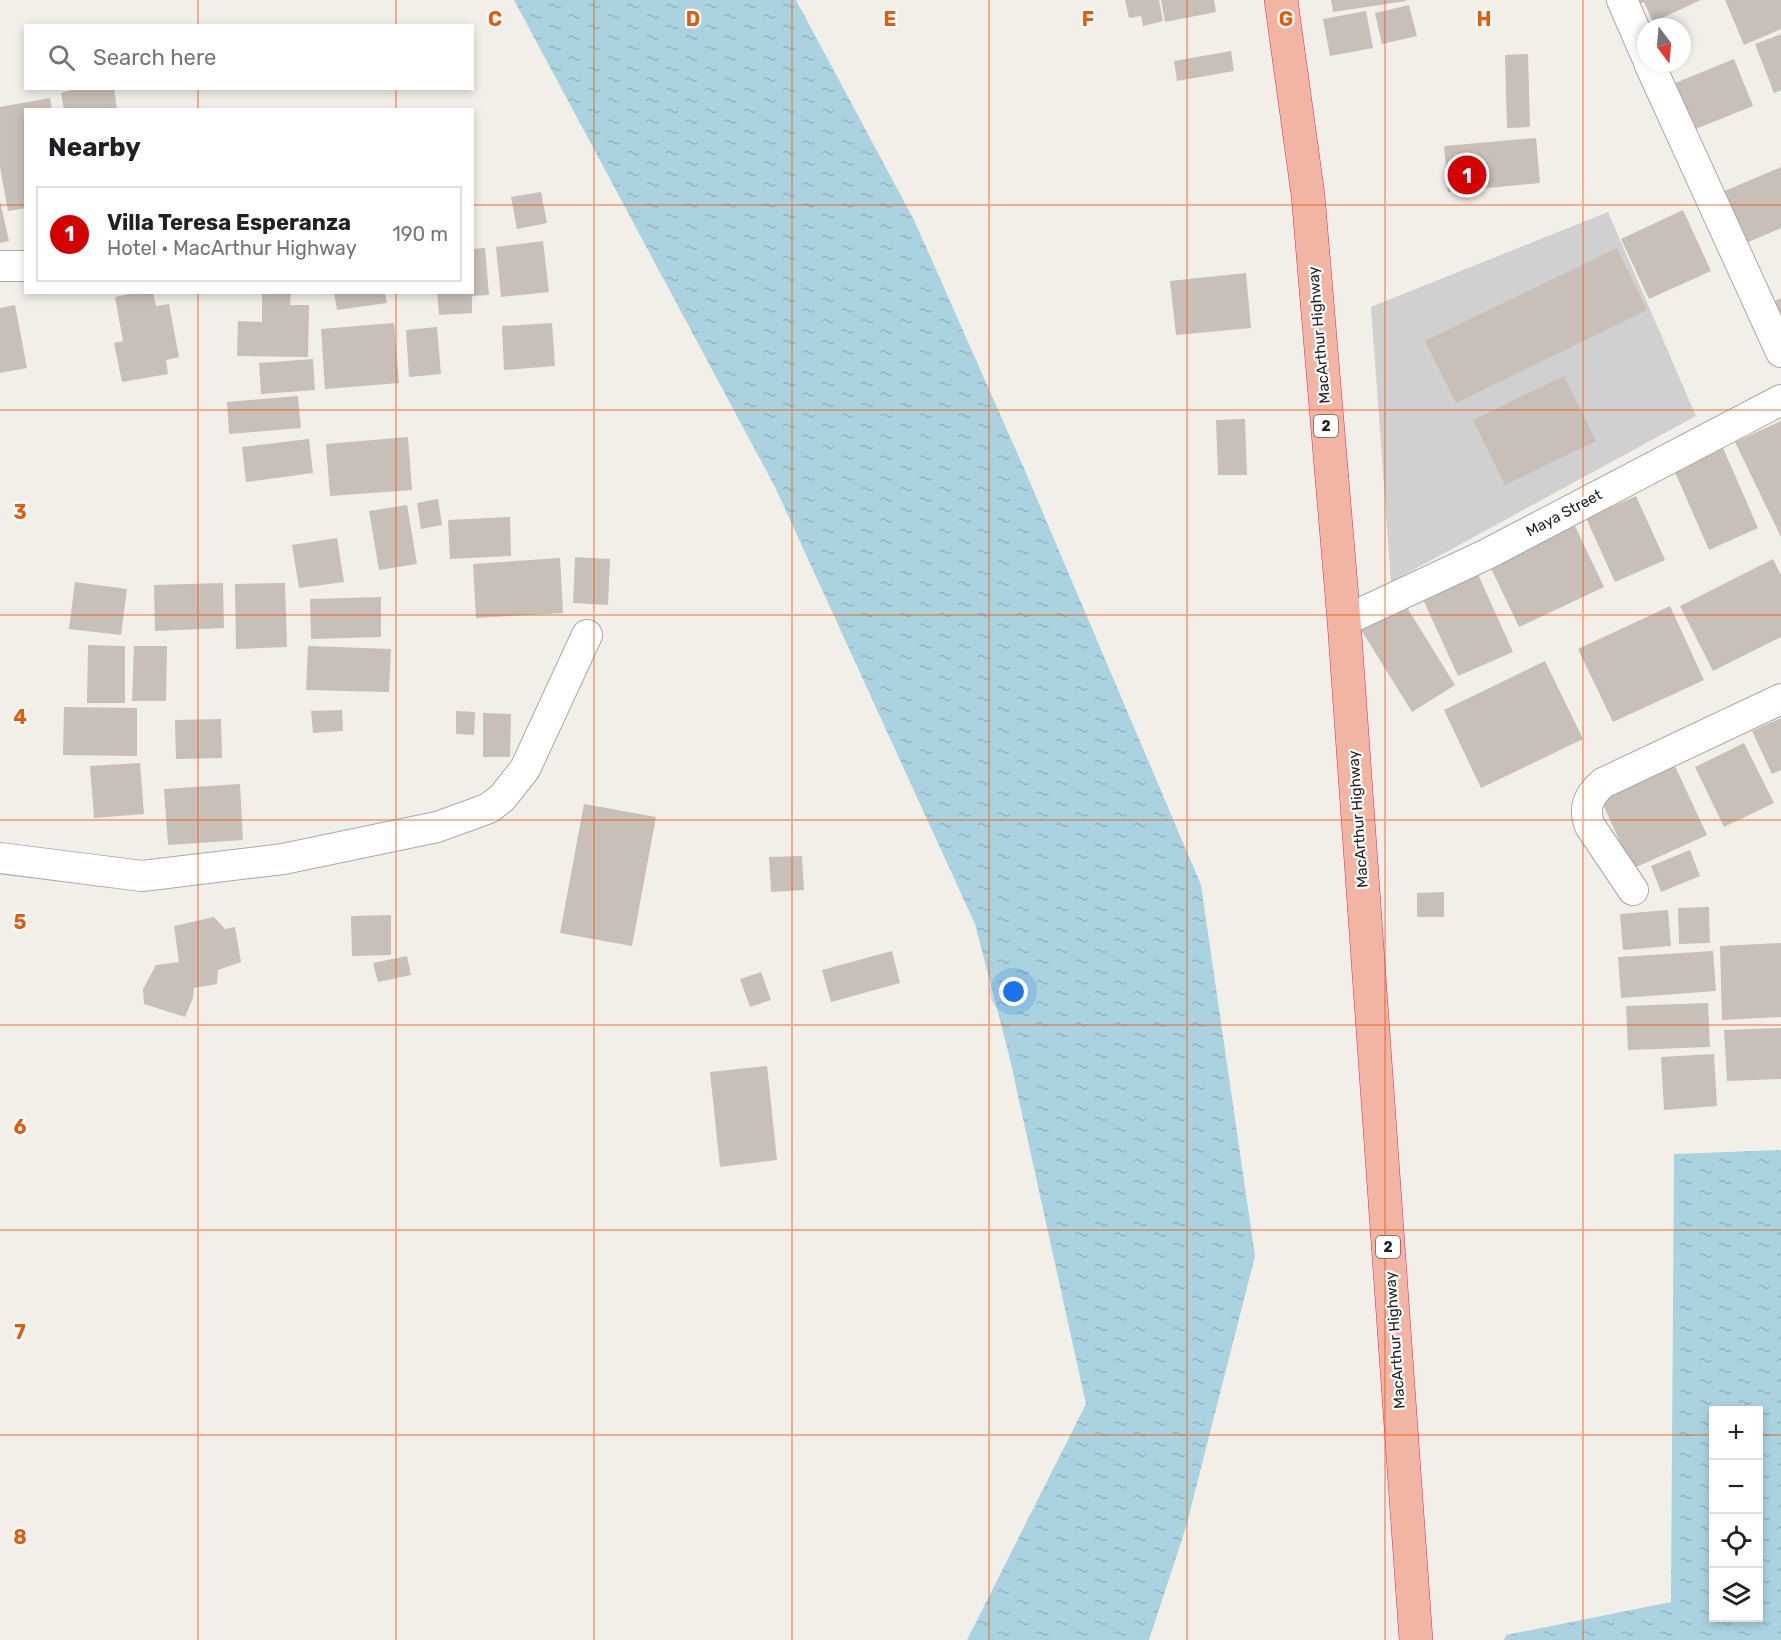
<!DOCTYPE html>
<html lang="en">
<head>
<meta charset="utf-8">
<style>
	body { margin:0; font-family:Rubik,sans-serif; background:#f6f6f6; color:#202124 }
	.controls { position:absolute; right:18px; bottom:18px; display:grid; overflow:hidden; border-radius:0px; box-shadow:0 3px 9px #0003 }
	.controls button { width:54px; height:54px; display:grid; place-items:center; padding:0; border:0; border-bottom:2px solid #e0e0e0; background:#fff; color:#202124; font:30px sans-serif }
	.compass { position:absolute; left:1637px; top:18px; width:54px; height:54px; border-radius:50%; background:#fff; box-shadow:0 3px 9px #0003; rotate:164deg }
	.you { position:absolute; left:1014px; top:992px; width:21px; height:21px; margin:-15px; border:4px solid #fff; border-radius:50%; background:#1a73e8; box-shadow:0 0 0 9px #1a73e833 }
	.badge { display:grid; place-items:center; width:39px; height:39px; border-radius:50%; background:#d40000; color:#fff; font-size:20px; font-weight:700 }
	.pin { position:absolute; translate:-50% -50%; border:3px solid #fff; box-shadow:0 2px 6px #0006 }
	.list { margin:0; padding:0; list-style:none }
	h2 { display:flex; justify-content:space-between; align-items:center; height:78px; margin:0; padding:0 24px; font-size:26px }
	h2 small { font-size:20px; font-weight:400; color:#757577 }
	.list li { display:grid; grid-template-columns:39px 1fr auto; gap:18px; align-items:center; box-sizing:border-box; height:96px; margin:0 12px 12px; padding:0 12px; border:2px solid #e0e0e0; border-radius:0px }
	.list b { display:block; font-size:22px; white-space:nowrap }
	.list p { margin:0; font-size:20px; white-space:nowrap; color:#757577 }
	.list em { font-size:20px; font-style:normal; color:#757577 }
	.icon { flex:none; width:33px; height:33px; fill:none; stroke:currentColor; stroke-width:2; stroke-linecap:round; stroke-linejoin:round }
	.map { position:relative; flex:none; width:1781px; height:1640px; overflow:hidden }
	.search { position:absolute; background:#fff; box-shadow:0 3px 9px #0003; left:24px; top:24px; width:450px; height:66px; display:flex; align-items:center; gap:15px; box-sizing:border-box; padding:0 21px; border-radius:0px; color:#757577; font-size:22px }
	.panel { position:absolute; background:#fff; box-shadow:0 3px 9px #0003; left:24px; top:108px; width:450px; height:186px; border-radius:0px }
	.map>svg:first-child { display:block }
	.religious { fill:#d0d0d0 }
	.water { fill:url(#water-ripples); fill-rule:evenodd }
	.building { fill:#c7bfb8 }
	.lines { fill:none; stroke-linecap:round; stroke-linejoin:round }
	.minor-casing { stroke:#a9a9a9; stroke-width:32 }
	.trunk-casing { stroke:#dc2a67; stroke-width:34 }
	.minor { stroke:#fff; stroke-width:30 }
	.trunk { stroke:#f2b4a3; stroke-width:33 }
	.grid { fill:none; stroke:#e8590c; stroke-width:1.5; stroke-opacity:0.55 }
	.labels { text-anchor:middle; stroke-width:4.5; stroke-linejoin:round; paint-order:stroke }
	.shield { fill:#fff; stroke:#646464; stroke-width:1.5 }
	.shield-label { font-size:14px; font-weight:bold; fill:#222 }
	.street-label { font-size:15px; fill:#222; stroke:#fff }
	.grid-label { font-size:20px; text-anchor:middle; font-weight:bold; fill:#e8590c; stroke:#fff; stroke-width:4.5; stroke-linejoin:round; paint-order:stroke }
</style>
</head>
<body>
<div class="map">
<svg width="1781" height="1640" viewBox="0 0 1781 1640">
	<defs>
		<pattern id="water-ripples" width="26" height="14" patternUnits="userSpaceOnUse" patternTransform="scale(1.5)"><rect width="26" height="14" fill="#aad3df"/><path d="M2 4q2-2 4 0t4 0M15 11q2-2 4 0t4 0" fill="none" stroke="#92b5bf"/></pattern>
	</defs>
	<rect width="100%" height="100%" fill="#f2efe9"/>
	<path class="religious" d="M 1608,212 L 1696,416 L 1391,582 L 1371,307 Z"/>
	<path class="water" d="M 514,0 L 796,0 L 914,220 L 1023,466 L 1201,885 L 1255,1256 L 1186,1527 L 1149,1640 L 967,1640 L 1086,1404 L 1009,1055 L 975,924 L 775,487 Z
		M 1781,1150 L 1781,1640 L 1504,1640 L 1506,1635 L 1671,1602 L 1674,1154 ZM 1714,1410 L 1758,1410 L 1758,1618 L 1714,1618 Z"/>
	<path class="building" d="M 1125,0 L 1159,0 L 1163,21 L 1143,26 L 1141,16 L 1129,18 Z
		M 1161,0 L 1214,0 L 1216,12 L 1165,22 Z
		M 1331,0 L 1406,0 L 1406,1 L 1333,12 Z
		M 1624,0 L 1701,0 L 1653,22 L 1644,2 L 1628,9 Z
		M 1725,0 L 1781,0 L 1781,29 L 1744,45 Z
		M 1409,5 L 1417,36 L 1382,44 L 1375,13 Z
		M 1366,11 L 1373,48 L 1330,56 L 1323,19 Z
		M 1781,34 L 1781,90 L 1774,93 L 1755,44 Z
		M 1231,51 L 1234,71 L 1177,81 L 1174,61 Z
		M 1528,54 L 1530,127 L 1507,128 L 1505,55 Z
		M 1734,59 L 1753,106 L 1683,134 L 1663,88 Z
		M 114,88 L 117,110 L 64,110 L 61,93 L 80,88 Z
		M 50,98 L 52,110 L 26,110 L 26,208 L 8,211 L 0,167 L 0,107 Z
		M 1536,138 L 1540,183 L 1448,192 L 1444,146 Z
		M 1781,167 L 1781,228 L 1737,247 L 1715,195 Z
		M 541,192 L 547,223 L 517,229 L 511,197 Z
		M 0,201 L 9,241 L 0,243 Z
		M 1683,210 L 1711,271 L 1649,299 L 1621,239 Z
		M 543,241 L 549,292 L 501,297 L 496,247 Z
		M 485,248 L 489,295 L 472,296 L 472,313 L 439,315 L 437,292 L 472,292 L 472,249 Z
		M 1617,248 L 1647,310 L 1456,403 L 1425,341 Z
		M 1246,273 L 1251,328 L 1176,335 L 1170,281 Z
		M 139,292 L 153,292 L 156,306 L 169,304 L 179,357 L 166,360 L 168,374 L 122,382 L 114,343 L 123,341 L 115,297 Z
		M 262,292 L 291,292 L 290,305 L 309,305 L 308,357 L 237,356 L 238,321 L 262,322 Z
		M 334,292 L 385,292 L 387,303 L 337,310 Z
		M 1781,298 L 1781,334 L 1767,305 Z
		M 15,305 L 27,368 L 0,373 L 0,308 Z
		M 394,323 L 399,383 L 325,389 L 321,329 Z
		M 552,323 L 555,366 L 504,370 L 502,326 Z
		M 437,327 L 441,374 L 409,377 L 406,330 Z
		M 313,359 L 315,390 L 261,394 L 259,363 Z
		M 1564,376 L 1596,441 L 1505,485 L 1473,420 Z
		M 298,396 L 301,428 L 229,434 L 227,402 Z
		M 1245,419 L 1247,475 L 1218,475 L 1216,420 Z
		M 1781,421 L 1781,537 L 1735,442 Z
		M 408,437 L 412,490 L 330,496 L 326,444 Z
		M 309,439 L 313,473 L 246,482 L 242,447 Z
		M 1723,448 L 1758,528 L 1709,550 L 1674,470 Z
		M 1636,496 L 1665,560 L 1615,582 L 1586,518 Z
		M 438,499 L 442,525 L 421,529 L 417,503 Z
		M 407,505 L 417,564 L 379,570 L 369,511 Z
		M 510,517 L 511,556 L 450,559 L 448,520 Z
		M 1574,524 L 1604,587 L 1519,627 L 1489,564 Z
		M 337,538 L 344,582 L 299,588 L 292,545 Z
		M 575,557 L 610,559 L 608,605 L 573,603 Z
		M 560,558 L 563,613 L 476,618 L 473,564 Z
		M 1773,559 L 1781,575 L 1781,637 L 1713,671 L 1680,606 Z
		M 1476,570 L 1513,652 L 1458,676 L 1421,595 Z
		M 75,582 L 127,589 L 121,635 L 69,629 Z
		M 223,583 L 224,628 L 155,631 L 154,585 Z
		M 285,583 L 287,647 L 236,649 L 235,584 Z
		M 381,597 L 381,637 L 311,639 L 310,599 Z
		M 1403,601 L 1455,685 L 1412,712 L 1360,628 Z
		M 1670,606 L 1704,680 L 1613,722 L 1578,649 Z
		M 88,645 L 125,646 L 125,703 L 87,703 Z
		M 134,646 L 167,646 L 166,701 L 132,701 Z
		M 308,646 L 391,649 L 389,692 L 306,690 Z
		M 1545,661 L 1583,739 L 1481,788 L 1444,710 Z
		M 64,707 L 137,708 L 137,756 L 63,755 Z
		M 342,710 L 343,731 L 313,733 L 311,711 Z
		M 456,711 L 475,712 L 474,735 L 456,734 Z
		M 483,713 L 511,714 L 510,757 L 483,757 Z
		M 1781,718 L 1781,770 L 1772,774 L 1752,731 Z
		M 221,719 L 222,758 L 176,759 L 175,720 Z
		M 1744,743 L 1774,803 L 1724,827 L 1695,767 Z
		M 140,763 L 144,814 L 94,818 L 90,766 Z
		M 1675,766 L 1707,835 L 1632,869 L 1601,800 Z
		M 240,784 L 243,840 L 168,845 L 164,789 Z
		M 584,804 L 656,817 L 632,946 L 560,933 Z
		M 1690,850 L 1700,876 L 1661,892 L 1651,866 Z
		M 802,856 L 804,890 L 771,892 L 769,857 Z
		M 1444,892 L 1444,917 L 1417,917 L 1417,893 Z
		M 1709,907 L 1710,943 L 1679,944 L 1678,908 Z
		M 1668,910 L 1671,946 L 1623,950 L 1620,914 Z
		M 391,915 L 391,955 L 352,956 L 351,916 Z
		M 214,917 L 225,929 L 235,927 L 241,962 L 218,970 L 217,984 L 194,988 L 193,998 L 185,1017 L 144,1004 L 143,989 L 156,965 L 179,962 L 174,926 Z
		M 1781,943 L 1781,1017 L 1722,1020 L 1720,946 Z
		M 892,951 L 900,983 L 831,1002 L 822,970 Z
		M 1713,951 L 1716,991 L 1621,998 L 1618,957 Z
		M 407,956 L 411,975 L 378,982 L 373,963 Z
		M 761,972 L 771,1000 L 750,1007 L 740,979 Z
		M 1708,1003 L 1710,1047 L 1628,1050 L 1626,1006 Z
		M 1781,1028 L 1781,1079 L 1727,1081 L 1724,1030 Z
		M 1714,1054 L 1717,1106 L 1664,1110 L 1661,1057 Z
		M 767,1066 L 777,1160 L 720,1167 L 710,1072 Z"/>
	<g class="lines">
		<defs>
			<path id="minor" d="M 1622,0 L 1646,55
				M 1649,63 L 1781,352
				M 0,266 L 26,266
				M 1344,621 L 1487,554 L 1781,400
				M 0,858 L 142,876 L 283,859 L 437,827 L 473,814 L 489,808 L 502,798 L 525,769 L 587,635
				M 1633,890 L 1590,826 C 1583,808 1588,796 1603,783 L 1781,699"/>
			<path id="trunk" d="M 1281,0 L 1308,195 L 1344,621 L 1416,1640"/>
		</defs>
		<use href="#minor" class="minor-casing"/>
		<use href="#trunk" class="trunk-casing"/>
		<use href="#minor" class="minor"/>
		<use href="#trunk" class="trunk"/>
	</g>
	<path class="grid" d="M 198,0 L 198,26M 396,0 L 396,26M 594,0 L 594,1640M 792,0 L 792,1640M 989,0 L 989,1640M 1187,0 L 1187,1640M 1385,0 L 1385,1640M 1583,0 L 1583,1640M 198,88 L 198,110M 396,88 L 396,110M 0,205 L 26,205M 472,205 L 1781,205M 198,292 L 198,1640M 396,292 L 396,1640M 0,410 L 1781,410M 0,615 L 1781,615M 0,820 L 1781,820M 0,1025 L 1781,1025M 0,1230 L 1781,1230M 0,1435 L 1714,1435M 1758,1435 L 1781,1435"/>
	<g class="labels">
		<g class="shield">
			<rect x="1314" y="415" width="24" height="22" rx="4.5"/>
			<rect x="1376" y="1236" width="24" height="22" rx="4.5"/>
		</g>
		<g class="shield-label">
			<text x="1326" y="431">2</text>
			<text x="1388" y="1252">2</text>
		</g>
		<g class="street-label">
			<text transform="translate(1319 335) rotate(-95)" y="5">MacArthur Highway</text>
			<text transform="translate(1564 513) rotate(-28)" y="5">Maya Street</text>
			<text transform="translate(1358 819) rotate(-94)" y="5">MacArthur Highway</text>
			<text transform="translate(1395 1340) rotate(-94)" y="5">MacArthur Highway</text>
		</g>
	</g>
	<g class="grid-label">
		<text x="495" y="26">C</text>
		<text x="693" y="26">D</text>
		<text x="890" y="26">E</text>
		<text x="1088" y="26">F</text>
		<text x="1286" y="26">G</text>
		<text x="1484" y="26">H</text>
		<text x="20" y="519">3</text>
		<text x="20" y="724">4</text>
		<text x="20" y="929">5</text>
		<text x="20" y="1134">6</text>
		<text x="20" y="1339">7</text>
		<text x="20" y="1544">8</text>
	</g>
</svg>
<div class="controls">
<button>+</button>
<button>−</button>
<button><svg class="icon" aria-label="locate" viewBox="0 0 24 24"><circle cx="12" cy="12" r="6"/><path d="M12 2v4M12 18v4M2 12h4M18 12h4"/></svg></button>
<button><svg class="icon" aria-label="layers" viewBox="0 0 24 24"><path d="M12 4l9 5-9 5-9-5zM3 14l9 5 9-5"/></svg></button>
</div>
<svg class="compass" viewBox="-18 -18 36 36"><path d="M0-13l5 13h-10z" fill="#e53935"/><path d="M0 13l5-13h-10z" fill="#757577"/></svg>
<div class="you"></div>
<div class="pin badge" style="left:1467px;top:175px">1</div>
<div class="search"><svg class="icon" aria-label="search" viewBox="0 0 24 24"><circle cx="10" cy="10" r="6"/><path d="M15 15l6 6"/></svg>Search here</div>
<section class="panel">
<h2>Nearby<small></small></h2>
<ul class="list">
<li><span class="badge">1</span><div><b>Villa Teresa Esperanza</b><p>Hotel · MacArthur Highway</p></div><em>190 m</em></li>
</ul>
</section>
</div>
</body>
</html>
